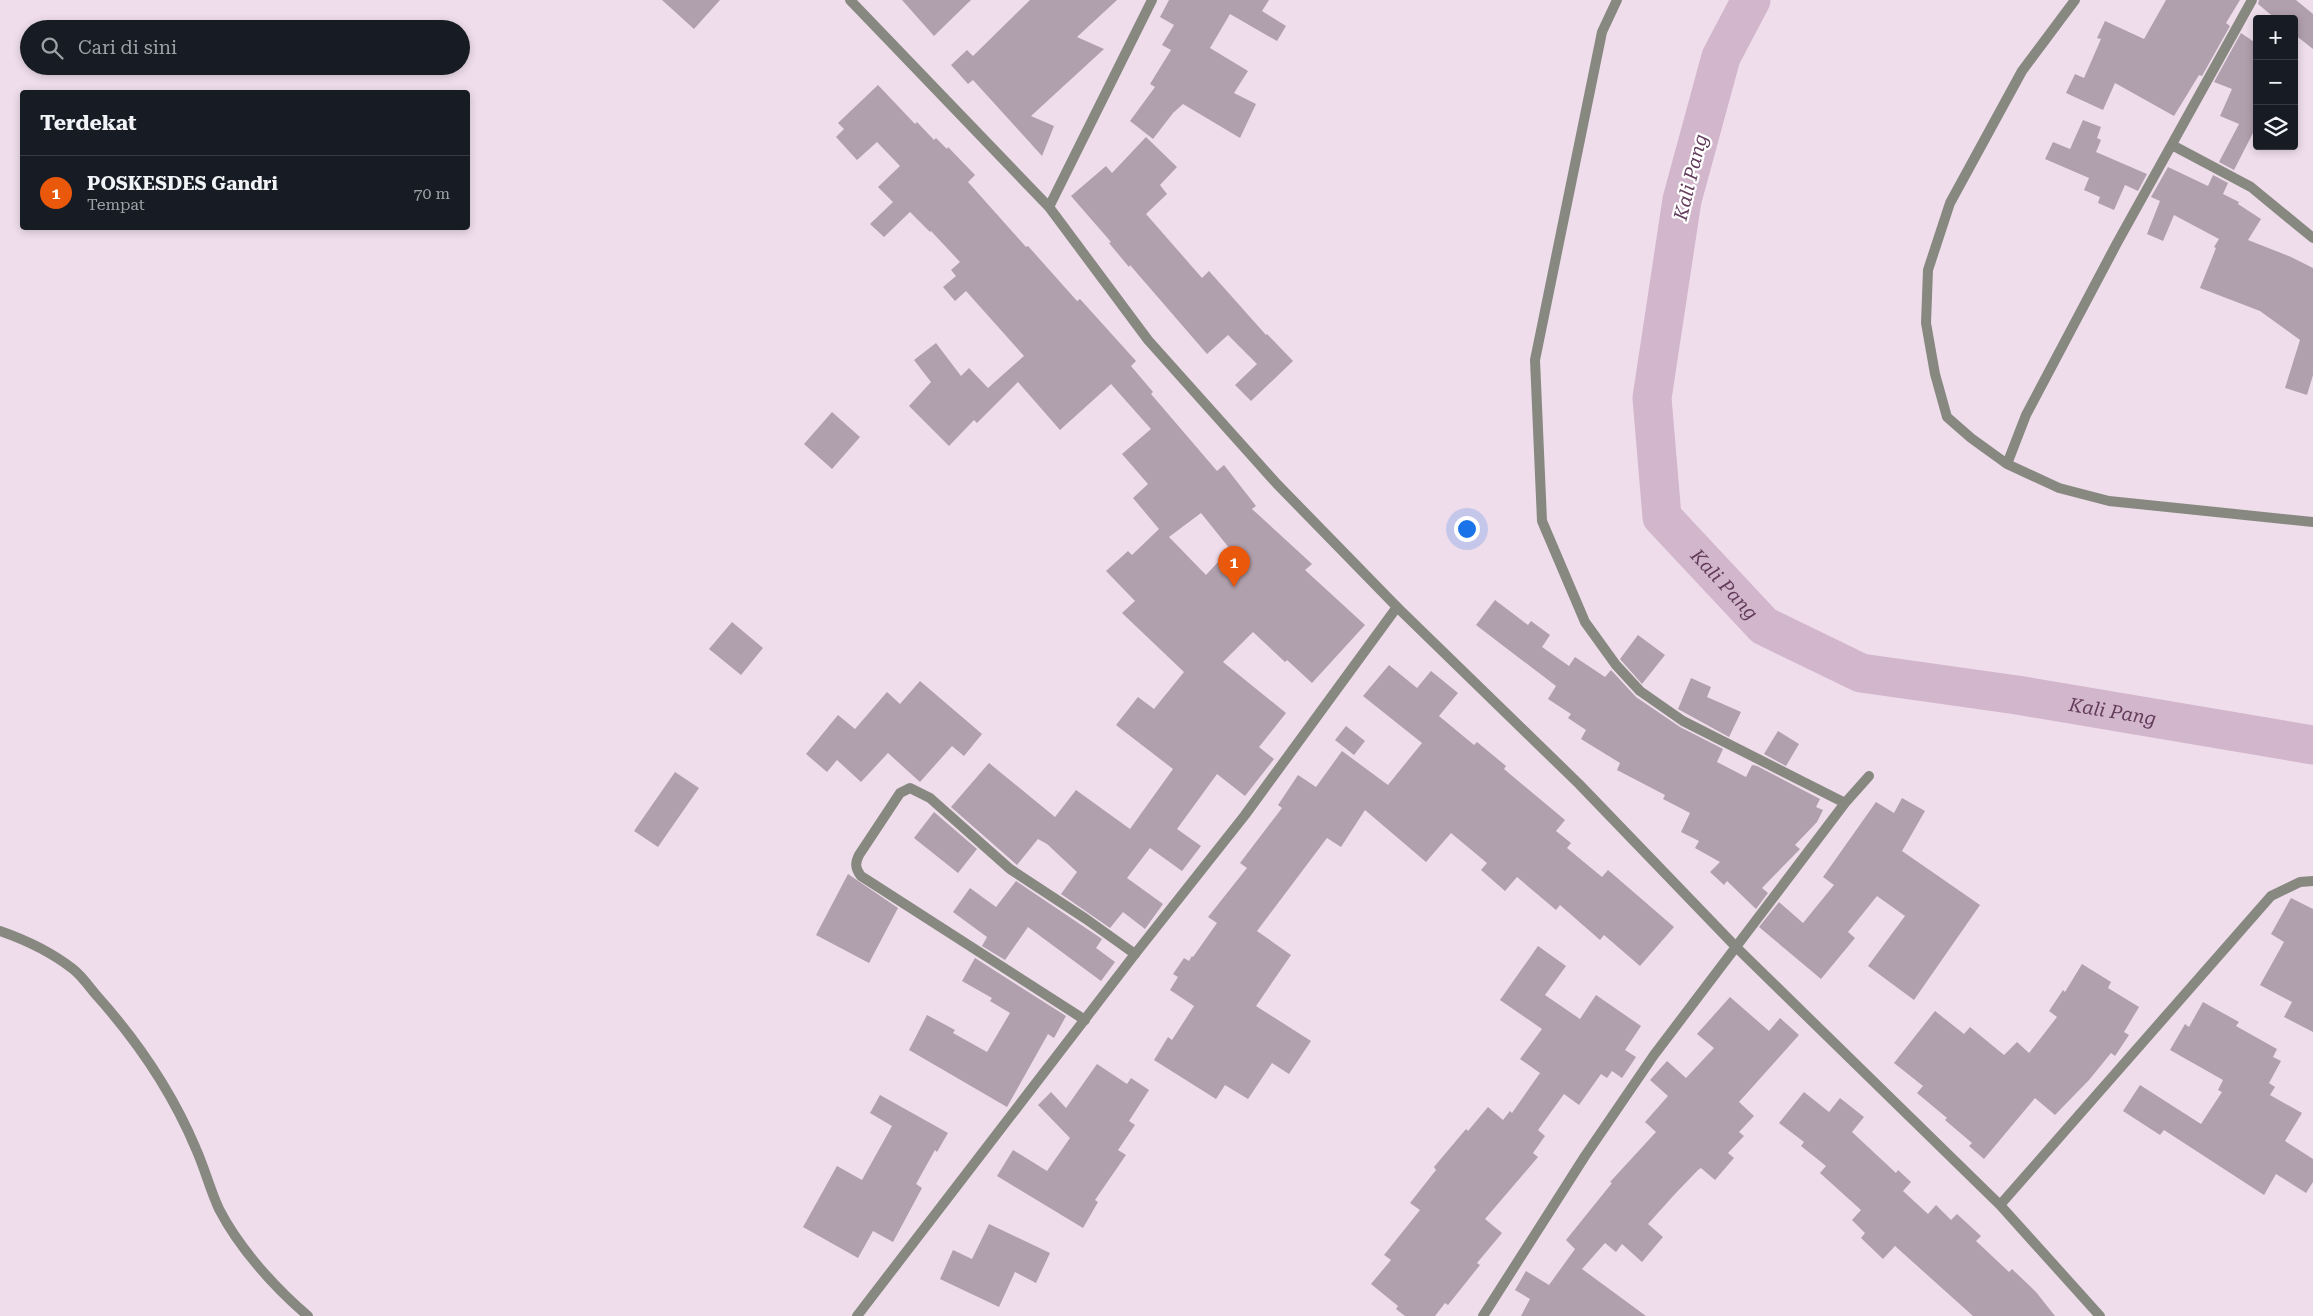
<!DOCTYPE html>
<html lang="id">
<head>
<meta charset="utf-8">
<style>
	body { margin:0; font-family:"Roboto Serif",serif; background:#242831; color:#f1f3f6 }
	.controls { position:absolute; right:15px; top:15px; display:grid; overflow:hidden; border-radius:5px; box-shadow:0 2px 8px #0003 }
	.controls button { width:45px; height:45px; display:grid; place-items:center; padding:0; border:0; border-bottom:1px solid #363941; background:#171b24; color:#f1f3f6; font:25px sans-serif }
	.you { position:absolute; left:1466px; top:528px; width:18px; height:18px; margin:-12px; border:4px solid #fff; border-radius:50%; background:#1a73e8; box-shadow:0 0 0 8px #1a73e833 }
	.badge { display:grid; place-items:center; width:32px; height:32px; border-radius:50%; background:#ea580c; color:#fff; font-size:16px; font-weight:700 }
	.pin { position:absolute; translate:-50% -41px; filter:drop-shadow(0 1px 2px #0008) }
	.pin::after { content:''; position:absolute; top:26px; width:18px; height:15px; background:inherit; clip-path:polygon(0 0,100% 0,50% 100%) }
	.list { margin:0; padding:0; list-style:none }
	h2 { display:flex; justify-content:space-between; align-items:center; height:65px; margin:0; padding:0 20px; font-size:21px }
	h2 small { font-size:16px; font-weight:400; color:#9ea1a6 }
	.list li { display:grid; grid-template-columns:32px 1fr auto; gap:15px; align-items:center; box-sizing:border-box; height:75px; padding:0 20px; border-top:1px solid #363941 }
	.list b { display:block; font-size:19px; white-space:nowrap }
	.list p { margin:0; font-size:16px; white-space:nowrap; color:#9ea1a6 }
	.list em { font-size:16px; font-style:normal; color:#9ea1a6 }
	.icon { flex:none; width:28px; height:28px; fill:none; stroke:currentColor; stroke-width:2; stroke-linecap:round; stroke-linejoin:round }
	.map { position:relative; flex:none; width:2313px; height:1316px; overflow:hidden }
	.search { position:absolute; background:#171b24; box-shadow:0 2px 8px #0003; left:20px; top:20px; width:450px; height:55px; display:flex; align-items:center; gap:12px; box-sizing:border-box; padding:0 18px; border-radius:28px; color:#9ea1a6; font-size:19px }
	.panel { position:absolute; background:#171b24; box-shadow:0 2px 8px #0003; left:20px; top:90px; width:450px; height:140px; border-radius:5px }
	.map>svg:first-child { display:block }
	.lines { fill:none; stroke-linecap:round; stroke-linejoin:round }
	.river { stroke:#d2b6cc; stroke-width:39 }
	.building { fill:#b09fac; fill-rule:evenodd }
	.minor { stroke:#878981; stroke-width:10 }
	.tertiary { stroke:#878981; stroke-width:10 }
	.labels { text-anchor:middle; stroke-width:4.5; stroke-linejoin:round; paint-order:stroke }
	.water-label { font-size:19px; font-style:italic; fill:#633c5c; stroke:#fff }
</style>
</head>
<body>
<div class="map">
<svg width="2313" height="1316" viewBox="0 0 2313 1316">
	<rect width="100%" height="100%" fill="#efddeb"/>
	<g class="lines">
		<path class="river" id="s1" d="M 1751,0 L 1721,57 L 1682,200 L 1652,398 L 1662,517 L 1764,626 L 1861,673 L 2017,695 L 2313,745"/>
	</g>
	<path class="building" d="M 662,0 L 720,0 L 694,29 Z
		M 902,0 L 971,0 L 934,36 Z
		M 1030,0 L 1117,0 L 1077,37 L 1104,49 L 1031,116 L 1054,126 L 1042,156 L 973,80 L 968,84 L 951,65 L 967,50 L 973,56 Z
		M 1169,0 L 1269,0 L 1262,11 L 1286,26 L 1277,41 L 1230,14 L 1210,48 L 1248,71 L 1234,93 L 1256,104 L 1240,138 L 1183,104 L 1173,113 L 1153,139 L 1130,121 L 1155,87 L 1150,84 L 1171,50 L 1162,45 L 1174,25 L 1160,17 Z
		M 2166,0 L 2240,0 L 2226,23 L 2230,26 L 2202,76 L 2199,75 L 2174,116 L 2115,83 L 2103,110 L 2066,93 L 2075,74 L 2084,78 L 2101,39 L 2097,38 L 2105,21 L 2144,39 Z
		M 2259,0 L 2296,0 L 2313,14 L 2313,49 L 2294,34 L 2294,19 L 2276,19 L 2258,4 Z
		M 2241,33 L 2257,44 L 2257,132 L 2254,131 L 2234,170 L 2219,162 L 2239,124 L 2220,116 L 2232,89 L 2214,82 Z
		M 878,85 L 915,124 L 917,122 L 934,140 L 936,138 L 947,149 L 948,147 L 975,175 L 968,182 L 1026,247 L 1028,246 L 1077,301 L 1080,299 L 1136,361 L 1131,366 L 1153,392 L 1151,394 L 1217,471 L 1224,465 L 1256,506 L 1252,509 L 1312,564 L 1305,570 L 1365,625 L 1312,683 L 1287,660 L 1285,662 L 1253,632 L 1223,662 L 1286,713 L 1259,747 L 1274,759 L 1245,796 L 1217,774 L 1177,829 L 1201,846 L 1182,871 L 1150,848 L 1127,878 L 1163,904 L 1145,929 L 1123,912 L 1110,928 L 1061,894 L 1077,872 L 1047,844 L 1038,839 L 1017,865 L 951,807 L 989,763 L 1055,817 L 1076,790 L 1130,829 L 1173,769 L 1116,725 L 1138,697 L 1154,709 L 1184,672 L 1122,613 L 1135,601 L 1106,571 L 1128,551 L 1132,555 L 1159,529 L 1133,498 L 1148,484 L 1122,454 L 1151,429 L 1111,384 L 1060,430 L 1018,382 L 977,423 L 974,420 L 949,446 L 909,406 L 931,382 L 914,360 L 936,343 L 961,376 L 969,368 L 988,388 L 1024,356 L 966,291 L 955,301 L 943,287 L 956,276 L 951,270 L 960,262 L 931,231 L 930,232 L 910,212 L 884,237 L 870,224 L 893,202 L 878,187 L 900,166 L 877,142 L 857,160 L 836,137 L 844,129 L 838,123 ZM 1201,513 L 1230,549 L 1206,575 L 1169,537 Z
		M 2083,120 L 2101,127 L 2097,138 L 2101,140 L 2096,152 L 2147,174 L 2138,191 L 2125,185 L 2114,210 L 2098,203 L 2100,197 L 2084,190 L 2089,178 L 2045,159 L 2053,142 L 2070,149 Z
		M 1146,137 L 1177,167 L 1160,185 L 1167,194 L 1146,214 L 1202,278 L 1209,271 L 1266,335 L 1267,334 L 1293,361 L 1251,401 L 1235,385 L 1257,364 L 1228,335 L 1207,354 L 1130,265 L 1129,267 L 1109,243 L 1111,242 L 1071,196 L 1106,166 L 1112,173 Z
		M 2168,167 L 2208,186 L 2213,175 L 2228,183 L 2223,194 L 2239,202 L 2238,204 L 2261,219 L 2248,240 L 2291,257 L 2313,268 L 2313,375 L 2307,395 L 2285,388 L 2300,340 L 2260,311 L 2200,288 L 2216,248 L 2214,247 L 2219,239 L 2174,215 L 2163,241 L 2147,234 L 2160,201 L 2151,197 Z
		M 832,412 L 860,437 L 832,469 L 804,444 Z
		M 1495,600 L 1528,625 L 1531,621 L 1550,635 L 1542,647 L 1569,666 L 1575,657 L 1605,677 L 1611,670 L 1636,697 L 1680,727 L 1723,749 L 1717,762 L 1746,777 L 1752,765 L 1757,766 L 1820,799 L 1816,807 L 1823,810 L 1817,822 L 1795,845 L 1800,849 L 1762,888 L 1768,893 L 1756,909 L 1727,881 L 1724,885 L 1710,872 L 1720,862 L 1695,848 L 1699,841 L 1681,832 L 1690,813 L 1663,799 L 1665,795 L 1617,770 L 1620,763 L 1581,739 L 1586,730 L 1568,718 L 1571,714 L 1548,699 L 1556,686 L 1476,625 Z
		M 732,622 L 763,648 L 741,675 L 709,649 Z
		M 1638,635 L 1665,655 L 1642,684 L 1620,659 Z
		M 1389,665 L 1417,688 L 1431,671 L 1458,693 L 1439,716 L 1474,745 L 1477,742 L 1506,766 L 1504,769 L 1565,820 L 1556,831 L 1571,843 L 1567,848 L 1602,877 L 1608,870 L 1674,927 L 1640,966 L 1604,935 L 1600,940 L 1560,905 L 1556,910 L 1517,877 L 1505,891 L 1481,870 L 1487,863 L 1451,833 L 1426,862 L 1365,810 L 1341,847 L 1327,838 L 1257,931 L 1291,955 L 1256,1006 L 1311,1041 L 1289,1074 L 1272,1063 L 1248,1099 L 1225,1085 L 1216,1099 L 1154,1060 L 1168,1037 L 1172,1040 L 1194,1006 L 1170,990 L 1178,977 L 1173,974 L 1184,958 L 1189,961 L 1192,956 L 1193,957 L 1217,923 L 1208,917 L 1247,868 L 1240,863 L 1282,808 L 1278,805 L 1298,775 L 1316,787 L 1342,751 L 1388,785 L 1422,743 L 1363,696 Z
		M 1691,678 L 1711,687 L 1707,697 L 1741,712 L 1729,737 L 1678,709 Z
		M 920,681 L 982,734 L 964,756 L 952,746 L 920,782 L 888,753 L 861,782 L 837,760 L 827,772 L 806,754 L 838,715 L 855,729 L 887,692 L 900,704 Z
		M 1346,726 L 1365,741 L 1354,755 L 1335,740 Z
		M 1778,731 L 1799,744 L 1786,766 L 1764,754 Z
		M 675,772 L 699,788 L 658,847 L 634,831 Z
		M 1902,798 L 1925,811 L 1902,851 L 1980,905 L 1914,1000 L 1868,966 L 1905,916 L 1877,896 L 1848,932 L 1855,938 L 1821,979 L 1759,927 L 1779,902 L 1803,923 L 1834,885 L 1823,877 L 1876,802 L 1894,813 Z
		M 934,812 L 977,849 L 958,873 L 914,838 Z
		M 848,874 L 898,908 L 869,963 L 816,935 Z
		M 1016,881 L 1102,939 L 1096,948 L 1115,962 L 1101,981 L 1028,927 L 1005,960 L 982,946 L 987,937 L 953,912 L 970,888 L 996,907 Z
		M 2291,898 L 2313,909 L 2313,1032 L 2284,1017 L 2292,1002 L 2260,985 L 2284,942 L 2271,934 Z
		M 1538,946 L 1566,966 L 1545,995 L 1580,1019 L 1596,995 L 1641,1026 L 1625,1050 L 1636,1057 L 1622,1078 L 1612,1071 L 1607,1078 L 1601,1074 L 1579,1105 L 1564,1094 L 1538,1130 L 1545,1136 L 1533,1153 L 1538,1157 L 1485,1219 L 1502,1233 L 1477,1263 L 1480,1265 L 1448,1305 L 1445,1303 L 1435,1316 L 1405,1316 L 1396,1309 L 1398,1306 L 1371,1284 L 1391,1260 L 1384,1255 L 1420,1210 L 1410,1203 L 1436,1170 L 1434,1167 L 1466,1129 L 1468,1131 L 1488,1107 L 1503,1120 L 1510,1111 L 1512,1113 L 1540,1073 L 1520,1059 L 1542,1029 L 1500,1000 Z
		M 975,958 L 1066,1016 L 1054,1038 L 1048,1034 L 1007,1107 L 909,1050 L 927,1015 L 955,1030 L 953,1033 L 987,1052 L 1010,1013 L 990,1001 L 992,998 L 962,981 Z
		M 2082,964 L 2111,982 L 2108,988 L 2139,1007 L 2124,1032 L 2129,1035 L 2115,1056 L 2111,1053 L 2089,1080 L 2055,1115 L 2035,1098 L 1984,1159 L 1969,1146 L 1972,1143 L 1945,1120 L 1947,1118 L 1917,1093 L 1923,1086 L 1894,1063 L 1935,1011 L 1964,1034 L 1970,1027 L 2004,1055 L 2017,1042 L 2029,1053 L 2057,1017 L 2049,1011 L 2063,990 L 2065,992 Z
		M 1730,997 L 1769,1031 L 1780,1018 L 1799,1035 L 1739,1102 L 1754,1116 L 1739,1132 L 1744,1136 L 1728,1153 L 1734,1158 L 1715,1180 L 1701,1168 L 1698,1170 L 1674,1195 L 1648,1224 L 1663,1237 L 1642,1262 L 1622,1244 L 1616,1252 L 1605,1243 L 1582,1269 L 1646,1316 L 1521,1316 L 1530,1299 L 1515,1290 L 1526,1271 L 1549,1285 L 1575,1249 L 1566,1240 L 1612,1183 L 1610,1182 L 1656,1132 L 1645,1122 L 1668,1096 L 1650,1080 L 1667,1061 L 1686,1078 L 1714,1048 L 1697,1034 Z
		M 2203,1002 L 2239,1022 L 2236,1026 L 2277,1049 L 2273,1057 L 2281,1061 L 2269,1083 L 2275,1087 L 2270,1095 L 2302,1113 L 2285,1141 L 2313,1159 L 2313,1182 L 2306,1193 L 2276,1174 L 2264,1195 L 2164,1130 L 2160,1135 L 2123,1111 L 2140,1085 L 2201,1124 L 2222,1092 L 2218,1090 L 2223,1080 L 2170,1050 L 2185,1024 L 2189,1027 Z
		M 1097,1064 L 1127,1084 L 1131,1078 L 1149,1090 L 1129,1121 L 1135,1125 L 1118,1150 L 1126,1155 L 1095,1200 L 1098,1202 L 1083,1228 L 997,1176 L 1013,1150 L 1047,1171 L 1070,1138 L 1038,1105 L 1051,1092 L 1066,1108 Z
		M 1804,1092 L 1829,1112 L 1840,1098 L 1864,1117 L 1852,1132 L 1896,1173 L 1898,1170 L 1911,1182 L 1903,1191 L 1928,1214 L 1936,1205 L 1951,1220 L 1957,1214 L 1981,1236 L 1976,1241 L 2009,1272 L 2012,1269 L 2036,1292 L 2055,1316 L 1973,1316 L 1895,1246 L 1883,1259 L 1861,1238 L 1865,1233 L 1852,1220 L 1861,1210 L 1820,1173 L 1826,1166 L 1801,1146 L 1804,1142 L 1779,1123 Z
		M 880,1095 L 948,1133 L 937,1152 L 935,1150 L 916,1184 L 922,1188 L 893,1242 L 873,1231 L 858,1258 L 803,1227 L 837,1166 L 862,1180 L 892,1126 L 870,1113 Z
		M 989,1224 L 1050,1253 L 1036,1283 L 1015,1272 L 999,1307 L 940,1279 L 953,1250 L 972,1259 Z"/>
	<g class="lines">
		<path class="minor" d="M 1617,0 L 1602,32 L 1535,360 L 1542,521 L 1585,622 L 1616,665 L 1640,691 L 1683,721 L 1845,803
			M 2075,0 L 2022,71 L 1950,203 L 1928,270 L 1926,323 L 1935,374 L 1947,417 L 1971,438 L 2007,464 L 2059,488 L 2109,501 L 2313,522
			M 2172,145 L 2251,187 L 2313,238
			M 2007,464 L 2026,415 L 2117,243 L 2252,0
			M 1397,607 L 1579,784 L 1737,948 L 2000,1205 L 2100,1316
			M 0,931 C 26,940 51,952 73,969 C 83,977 90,988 98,997 C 138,1042 173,1094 196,1149 C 205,1169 210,1190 219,1209 C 239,1248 275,1288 308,1316
			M 1085,1020 L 861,876 C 855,868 855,863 859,855 L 900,793 L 910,788 L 930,798 L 1010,869 L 1086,919 L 1135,954
			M 2000,1205 L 2271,896 L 2300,882 L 2313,881
			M 1483,1316 L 1585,1156 L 1654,1055 L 1845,803 L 1869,776"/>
		<path class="tertiary" d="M 850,0 L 1049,207 L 1148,340 L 1277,484 L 1397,607 L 1245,815 L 1135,954 L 857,1316
			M 1049,207 L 1152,0"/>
	</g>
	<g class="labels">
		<g class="water-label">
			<text transform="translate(1690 177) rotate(-76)" y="7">Kali Pang</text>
			<text dy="7" stroke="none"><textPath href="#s1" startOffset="624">Kali Pang</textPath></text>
			<text dy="7" stroke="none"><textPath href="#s1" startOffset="1044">Kali Pang</textPath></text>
		</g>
	</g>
</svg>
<div class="controls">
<button>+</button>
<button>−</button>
<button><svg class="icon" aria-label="layers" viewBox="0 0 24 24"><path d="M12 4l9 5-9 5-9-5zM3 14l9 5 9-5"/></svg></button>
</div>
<div class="you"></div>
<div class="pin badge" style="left:1234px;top:587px">1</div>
<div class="search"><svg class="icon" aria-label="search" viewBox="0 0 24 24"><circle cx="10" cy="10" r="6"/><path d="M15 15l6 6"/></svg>Cari di sini</div>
<section class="panel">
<h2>Terdekat<small></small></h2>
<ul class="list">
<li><span class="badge">1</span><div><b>POSKESDES Gandri</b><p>Tempat</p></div><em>70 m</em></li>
</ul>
</section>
</div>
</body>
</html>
